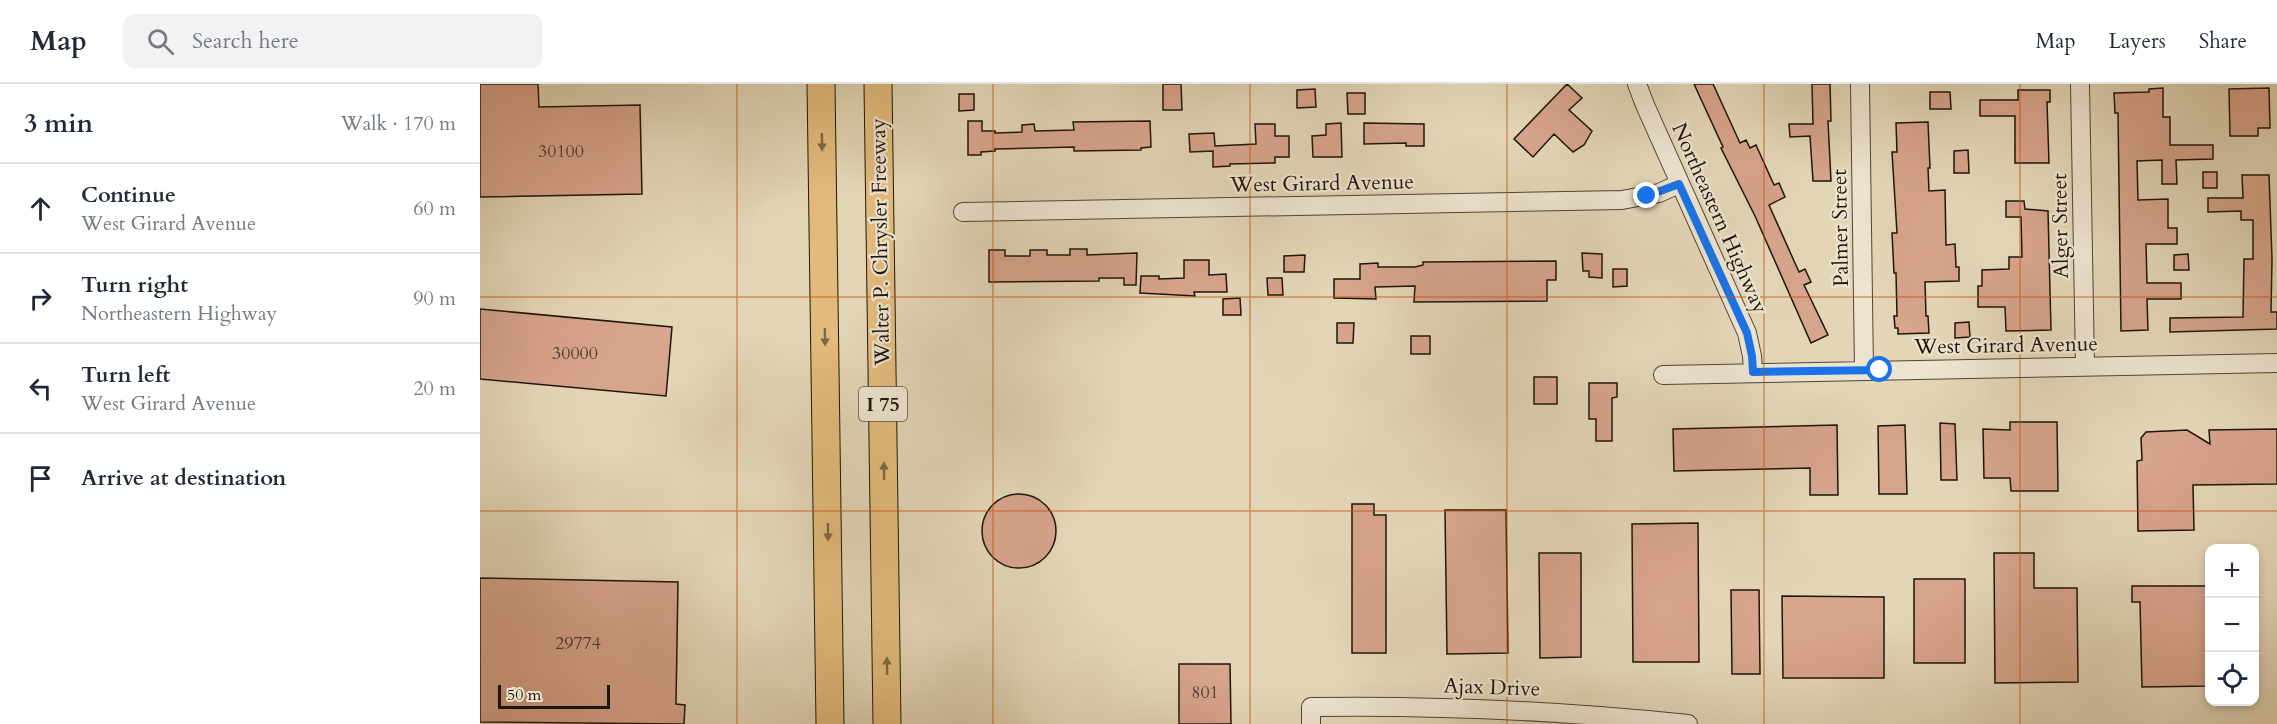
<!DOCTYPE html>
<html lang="en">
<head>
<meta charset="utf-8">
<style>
	body { margin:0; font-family:Cardo,serif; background:#f2f2f3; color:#1f2937 }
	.controls { position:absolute; right:18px; bottom:18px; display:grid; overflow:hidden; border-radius:12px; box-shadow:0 3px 9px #0003 }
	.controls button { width:54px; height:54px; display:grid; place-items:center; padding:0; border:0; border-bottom:2px solid #e0e1e3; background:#fff; color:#1f2937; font:30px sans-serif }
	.scale { position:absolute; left:18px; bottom:15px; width:112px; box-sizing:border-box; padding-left:6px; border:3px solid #1e1509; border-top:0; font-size:16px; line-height:21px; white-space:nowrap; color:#1e1509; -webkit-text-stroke:4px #ede4d0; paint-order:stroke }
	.stop { position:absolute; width:18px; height:18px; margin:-14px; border:4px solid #1a73e8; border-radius:50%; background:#fff }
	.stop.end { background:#1a73e8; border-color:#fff; box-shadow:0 2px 6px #0008 }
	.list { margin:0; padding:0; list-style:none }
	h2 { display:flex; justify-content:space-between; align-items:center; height:78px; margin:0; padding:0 24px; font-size:26px }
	h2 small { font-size:20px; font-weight:400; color:#747a83 }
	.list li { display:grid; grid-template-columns:39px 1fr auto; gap:18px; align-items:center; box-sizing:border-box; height:90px; padding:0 24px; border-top:2px solid #e0e1e3 }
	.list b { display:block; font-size:22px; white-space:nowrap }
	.list p { margin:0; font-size:20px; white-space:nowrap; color:#747a83 }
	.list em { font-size:20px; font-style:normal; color:#747a83 }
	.icon { flex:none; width:33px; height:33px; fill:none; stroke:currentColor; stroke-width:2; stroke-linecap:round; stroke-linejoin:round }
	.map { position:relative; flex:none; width:1797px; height:640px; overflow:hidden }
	header { display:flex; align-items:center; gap:36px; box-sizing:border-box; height:84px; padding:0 30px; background:#fff; border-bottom:2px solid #e0e1e3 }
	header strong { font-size:28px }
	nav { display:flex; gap:33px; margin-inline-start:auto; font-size:21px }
	.search { width:420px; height:54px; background:#f2f2f3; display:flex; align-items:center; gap:15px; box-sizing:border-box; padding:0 21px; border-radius:12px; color:#747a83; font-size:22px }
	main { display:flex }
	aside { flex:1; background:#fff }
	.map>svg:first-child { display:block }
	.building { fill:#d7a48c; stroke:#1e1509; stroke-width:1.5 }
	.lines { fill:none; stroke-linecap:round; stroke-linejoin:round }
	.minor-casing { stroke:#4f4534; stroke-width:20 }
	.highway-casing { stroke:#1e1509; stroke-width:29 }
	.minor { stroke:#ede4d0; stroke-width:18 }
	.highway { stroke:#e2bb7c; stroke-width:27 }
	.oneway { fill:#806842 }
	.route { stroke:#1a73e8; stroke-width:8 }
	.grid { fill:none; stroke:#ca4f0c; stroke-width:1.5; stroke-opacity:0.55 }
	.labels { text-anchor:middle; stroke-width:4.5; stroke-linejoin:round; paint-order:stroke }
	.number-label { font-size:18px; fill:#4c392a }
	.shield { fill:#ede4d0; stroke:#5c5345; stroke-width:1.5 }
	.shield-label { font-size:20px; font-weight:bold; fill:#1e1509 }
	.street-label { font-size:21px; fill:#1e1509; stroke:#ede4d0 }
</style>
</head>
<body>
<header>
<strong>Map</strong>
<div class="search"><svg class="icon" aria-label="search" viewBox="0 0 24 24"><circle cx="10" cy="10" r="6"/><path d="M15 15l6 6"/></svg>Search here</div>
<nav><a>Map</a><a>Layers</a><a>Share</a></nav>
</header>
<main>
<aside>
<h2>3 min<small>Walk · 170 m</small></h2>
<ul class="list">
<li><svg class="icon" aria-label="ahead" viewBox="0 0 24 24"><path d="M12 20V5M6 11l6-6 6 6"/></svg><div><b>Continue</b><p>West Girard Avenue</p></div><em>60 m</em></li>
<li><svg class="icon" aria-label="right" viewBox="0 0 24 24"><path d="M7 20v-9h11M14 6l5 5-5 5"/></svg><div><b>Turn right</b><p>Northeastern Highway</p></div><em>90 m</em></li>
<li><svg class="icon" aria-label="left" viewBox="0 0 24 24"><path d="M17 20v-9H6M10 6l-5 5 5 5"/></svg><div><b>Turn left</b><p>West Girard Avenue</p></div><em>20 m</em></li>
<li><svg class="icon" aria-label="arrive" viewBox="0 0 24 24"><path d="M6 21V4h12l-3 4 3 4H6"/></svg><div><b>Arrive at destination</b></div></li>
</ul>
</aside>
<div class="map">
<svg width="1797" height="640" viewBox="0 0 1797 640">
	<rect width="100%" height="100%" fill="#e3d6b7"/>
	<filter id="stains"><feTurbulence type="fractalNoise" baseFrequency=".00333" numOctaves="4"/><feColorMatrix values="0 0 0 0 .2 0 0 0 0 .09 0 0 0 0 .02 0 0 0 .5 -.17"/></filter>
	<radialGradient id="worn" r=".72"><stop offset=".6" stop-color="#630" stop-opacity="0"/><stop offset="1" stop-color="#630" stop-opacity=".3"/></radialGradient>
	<path class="building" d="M 0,0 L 58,0 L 59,23 L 160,21 L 162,110 L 0,113 Z
		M 683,0 L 701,0 L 702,26 L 683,26 Z
		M 1087,0 L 1102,14 L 1089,26 L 1112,47 L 1104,61 L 1093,68 L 1074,50 L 1053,73 L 1034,55 Z
		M 1214,0 L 1233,0 L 1260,59 L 1266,56 L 1270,64 L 1276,61 L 1294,101 L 1299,99 L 1305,113 L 1289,121 L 1319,188 L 1325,185 L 1331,198 L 1324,201 L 1348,251 L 1331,259 L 1275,132 L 1241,64 L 1243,63 Z
		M 1332,0 L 1350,0 L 1351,37 L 1348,37 L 1351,97 L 1333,97 L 1330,52 L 1310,53 L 1309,40 L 1333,40 Z
		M 1683,4 L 1683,33 L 1690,33 L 1690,61 L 1733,61 L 1733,75 L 1696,76 L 1697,100 L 1682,100 L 1682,76 L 1657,77 L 1658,116 L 1688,115 L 1688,144 L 1697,144 L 1697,160 L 1666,160 L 1667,199 L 1701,199 L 1701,215 L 1667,215 L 1668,246 L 1641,247 L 1638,29 L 1635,29 L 1634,9 L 1669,8 L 1669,5 Z
		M 1789,4 L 1790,44 L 1778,44 L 1778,52 L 1750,52 L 1749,5 Z
		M 835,5 L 836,23 L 817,24 L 817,6 Z
		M 1538,6 L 1570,6 L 1570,18 L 1567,18 L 1569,79 L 1535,79 L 1535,32 L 1500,32 L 1500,16 L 1538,16 Z
		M 1450,8 L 1470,8 L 1471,25 L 1450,25 Z
		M 867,9 L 885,9 L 885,30 L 868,30 Z
		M 479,10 L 494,10 L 494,26 L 479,27 Z
		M 488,37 L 502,37 L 502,47 L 515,47 L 515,49 L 542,48 L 542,41 L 554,40 L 555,47 L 594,46 L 593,38 L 670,37 L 671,63 L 661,64 L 661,66 L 594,67 L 594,63 L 515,65 L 515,67 L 501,68 L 501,71 L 488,71 Z
		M 1448,38 L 1450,84 L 1448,84 L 1449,107 L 1465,106 L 1466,161 L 1475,160 L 1476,183 L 1479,183 L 1479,197 L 1445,198 L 1446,232 L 1448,232 L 1449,249 L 1418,250 L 1418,244 L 1415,244 L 1414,232 L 1417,232 L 1416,189 L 1414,189 L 1412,149 L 1417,149 L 1412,68 L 1417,68 L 1416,39 Z
		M 861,39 L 862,73 L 833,73 L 832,52 L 846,51 L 846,40 Z
		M 884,39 L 944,40 L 944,62 L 926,62 L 926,59 L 884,60 Z
		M 775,40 L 795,40 L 795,52 L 809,52 L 809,73 L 795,73 L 795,79 L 750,80 L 750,82 L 733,83 L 733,67 L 710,68 L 709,50 L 734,49 L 735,62 L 776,60 Z
		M 1488,66 L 1489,89 L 1474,89 L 1474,67 Z
		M 1723,88 L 1737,88 L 1737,104 L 1723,104 Z
		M 1762,91 L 1789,91 L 1792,175 L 1791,228 L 1797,228 L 1797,245 L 1690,248 L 1690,234 L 1763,233 L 1764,175 L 1773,175 L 1773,136 L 1761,136 L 1761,127 L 1728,128 L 1728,114 L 1763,114 Z
		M 1526,117 L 1544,117 L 1545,125 L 1568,127 L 1571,246 L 1526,247 L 1525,223 L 1498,223 L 1498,202 L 1502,202 L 1502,186 L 1529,185 L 1529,173 L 1542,173 L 1541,133 L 1526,133 Z
		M 590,165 L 607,165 L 607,171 L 657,169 L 656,201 L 644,201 L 644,194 L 619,194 L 619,197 L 509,198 L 509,166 L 525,166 L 525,172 L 550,172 L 550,166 L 567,166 L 567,171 L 590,171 Z
		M 1102,169 L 1122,170 L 1122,194 L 1109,193 L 1109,187 L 1103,187 Z
		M 1708,170 L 1709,186 L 1694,186 L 1694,171 Z
		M 825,171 L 824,188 L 804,188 L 804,172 Z
		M 704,176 L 729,176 L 729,191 L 746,190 L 747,208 L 714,208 L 715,212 L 660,209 L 661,192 L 679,192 L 679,195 L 704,194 Z
		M 1076,177 L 1076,196 L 1067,196 L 1067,217 L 934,218 L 935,202 L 895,203 L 896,215 L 854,214 L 854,195 L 880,195 L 880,180 L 898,179 L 898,183 L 935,183 L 943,181 L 943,178 Z
		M 1133,185 L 1147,185 L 1147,202 L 1133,203 Z
		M 787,194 L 802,194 L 803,211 L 788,211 Z
		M 760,214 L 761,231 L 743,231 L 743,215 Z
		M 0,225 L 192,243 L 186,312 L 0,295 Z
		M 1489,238 L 1490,253 L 1475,254 L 1475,239 Z
		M 857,239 L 874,239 L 873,259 L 857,259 Z
		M 931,252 L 950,252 L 950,270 L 931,270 Z
		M 1054,293 L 1077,293 L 1077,320 L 1054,320 Z
		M 1109,299 L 1137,299 L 1137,313 L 1132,314 L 1132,357 L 1116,357 L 1116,335 L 1109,335 Z
		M 1530,338 L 1577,338 L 1578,407 L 1531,407 L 1530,394 L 1504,394 L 1503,345 L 1530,346 Z
		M 1460,339 L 1475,340 L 1477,396 L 1461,396 Z
		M 1357,341 L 1358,411 L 1330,411 L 1330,384 L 1194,387 L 1193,345 Z
		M 1425,341 L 1427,410 L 1399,410 L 1398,342 Z
		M 1797,345 L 1797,400 L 1713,401 L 1714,446 L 1658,447 L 1657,377 L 1662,376 L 1661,354 L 1666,348 L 1707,346 L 1730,360 L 1729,346 Z
		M502 447a37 37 0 1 1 74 0a37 37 0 1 1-74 0Z
		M 872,420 L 894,420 L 894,431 L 906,431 L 906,569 L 872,569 Z
		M 965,426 L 1026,426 L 1028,569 L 967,570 Z
		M 1218,439 L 1219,578 L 1153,578 L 1152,440 Z
		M 1059,469 L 1101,469 L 1101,573 L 1060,574 Z
		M 1514,469 L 1554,469 L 1554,504 L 1597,504 L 1598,598 L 1515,599 Z
		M 0,494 L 198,498 L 196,620 L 205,621 L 204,640 L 0,638 Z
		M 1434,495 L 1485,495 L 1485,579 L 1434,579 Z
		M 1652,502 L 1730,502 L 1730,602 L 1662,603 L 1660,518 L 1652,518 Z
		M 1251,506 L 1279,506 L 1280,590 L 1252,590 Z
		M 1302,512 L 1404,513 L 1404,594 L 1303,594 Z
		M 699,580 L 750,580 L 751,640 L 699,640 Z"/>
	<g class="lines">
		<defs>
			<path id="minor" d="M 1157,0 L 1165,21 L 1267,249 L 1272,272 L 1273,288
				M 1380,0 L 1384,287
				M 1600,0 L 1605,282
				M 483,128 L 1142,116 L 1179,109 L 1199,100
				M 1183,291 L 1797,279
				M 831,640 L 831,623 C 957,621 1082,627 1208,640"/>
			<path id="highway" d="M 341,0 L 350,640
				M 398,0 L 407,640"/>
		</defs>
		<use href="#minor" class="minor-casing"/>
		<use href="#highway" class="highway-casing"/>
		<use href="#minor" class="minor"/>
		<use href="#highway" class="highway"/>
	</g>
	<defs><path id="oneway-solid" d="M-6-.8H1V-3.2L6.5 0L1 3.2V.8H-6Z" transform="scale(1.5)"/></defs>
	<g class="oneway">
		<use href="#oneway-solid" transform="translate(342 58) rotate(89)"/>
		<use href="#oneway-solid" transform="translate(345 253) rotate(89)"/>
		<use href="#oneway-solid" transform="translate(404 387) rotate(-91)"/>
		<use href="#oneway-solid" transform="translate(348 448) rotate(89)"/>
		<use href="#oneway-solid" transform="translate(407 582) rotate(-91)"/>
	</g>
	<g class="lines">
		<path class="route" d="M 1167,112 L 1199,100 L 1267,249 L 1272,272 L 1273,288 L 1400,286"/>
	</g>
	<path class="grid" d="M 257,0 L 257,640M 513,0 L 513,640M 770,0 L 770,640M 1027,0 L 1027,640M 1284,0 L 1284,640M 1540,0 L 1540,640M 0,213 L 1797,213M 0,427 L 1797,427"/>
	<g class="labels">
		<g class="number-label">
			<text x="81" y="73">30100</text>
			<text x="95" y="275">30000</text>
			<text x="98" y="565">29774</text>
			<text x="725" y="614">801</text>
		</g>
		<rect class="shield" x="379" y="303" width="48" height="34" rx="4.5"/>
		<g class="shield-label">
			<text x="403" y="327">I 75</text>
		</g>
		<g class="street-label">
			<text transform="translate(842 99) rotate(-1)" y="7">West Girard Avenue</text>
			<text transform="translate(1240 134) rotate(66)" y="7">Northeastern Highway</text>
			<text transform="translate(1580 142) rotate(-91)" y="7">Alger Street</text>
			<text transform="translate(1360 144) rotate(-91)" y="7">Palmer Street</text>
			<text transform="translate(400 158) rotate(-91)" y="7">Walter P. Chrysler Freeway</text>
			<text transform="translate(1526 261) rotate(-1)" y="7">West Girard Avenue</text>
			<text transform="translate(1012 603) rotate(2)" y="7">Ajax Drive</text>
		</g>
	</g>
	<rect width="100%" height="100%" filter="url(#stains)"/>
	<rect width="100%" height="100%" fill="url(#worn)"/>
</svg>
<div class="controls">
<button>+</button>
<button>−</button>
<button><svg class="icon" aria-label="locate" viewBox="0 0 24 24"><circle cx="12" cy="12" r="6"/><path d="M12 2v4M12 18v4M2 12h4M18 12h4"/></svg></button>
</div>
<div class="scale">50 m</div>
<div class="stop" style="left:1400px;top:286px"></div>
<div class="stop end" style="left:1167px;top:112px"></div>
</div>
</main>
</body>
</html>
